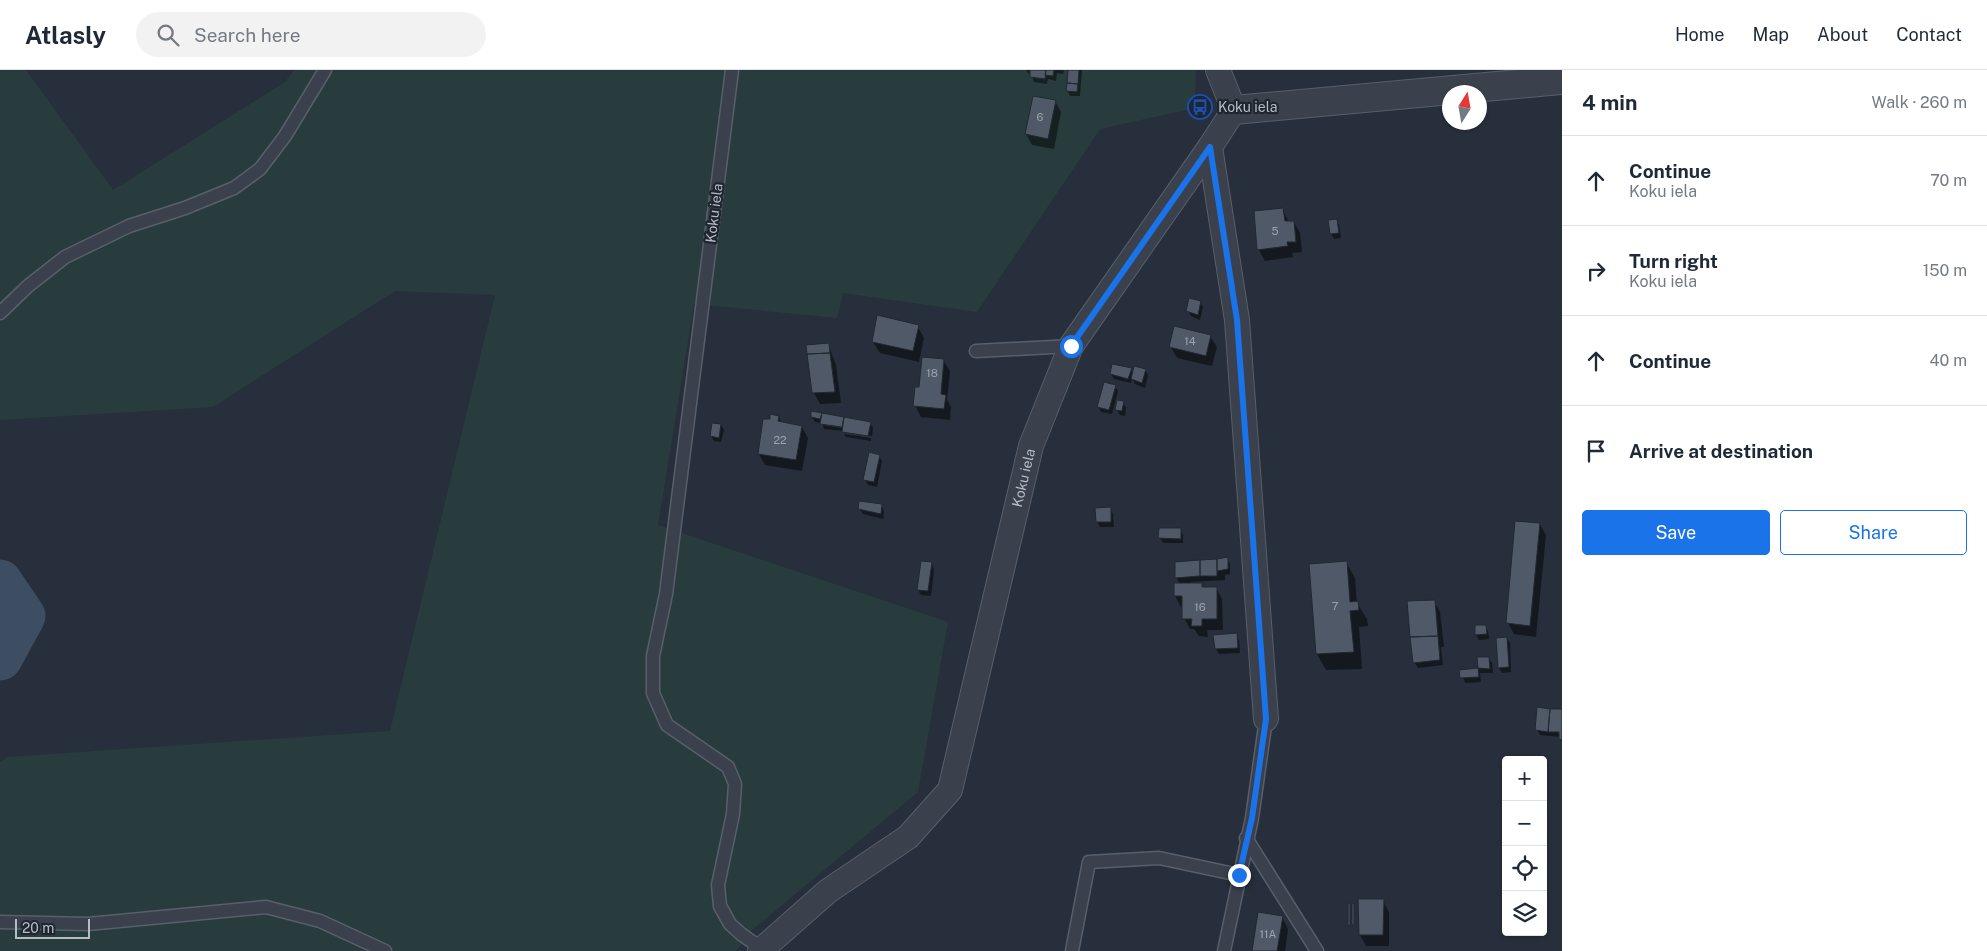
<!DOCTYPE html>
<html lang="en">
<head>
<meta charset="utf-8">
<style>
	body { margin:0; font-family:"Public Sans",sans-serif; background:#f2f2f3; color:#1f2937 }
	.controls { position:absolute; right:15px; bottom:15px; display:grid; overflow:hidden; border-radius:5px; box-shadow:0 1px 4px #0004 }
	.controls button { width:45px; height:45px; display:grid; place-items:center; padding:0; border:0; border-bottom:1px solid #e0e1e3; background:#fff; color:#1f2937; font:25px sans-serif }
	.compass { position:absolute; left:1442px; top:15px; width:45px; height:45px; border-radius:50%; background:#fff; box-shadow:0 1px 4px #0004; rotate:11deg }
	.scale { position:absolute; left:15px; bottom:12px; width:75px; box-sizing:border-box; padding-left:5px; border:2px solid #b6bcc7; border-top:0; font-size:14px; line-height:18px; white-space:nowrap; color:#b6bcc7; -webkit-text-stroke:4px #1f2630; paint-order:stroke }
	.stop { position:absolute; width:15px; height:15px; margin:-11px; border:4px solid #1a73e8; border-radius:50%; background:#fff }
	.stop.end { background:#1a73e8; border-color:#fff; box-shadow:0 1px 5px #0008 }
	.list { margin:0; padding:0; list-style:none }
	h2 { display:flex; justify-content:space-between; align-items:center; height:65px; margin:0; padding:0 20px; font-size:21px }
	h2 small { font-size:16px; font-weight:400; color:#747a83 }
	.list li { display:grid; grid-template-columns:32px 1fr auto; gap:15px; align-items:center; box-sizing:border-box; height:90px; padding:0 20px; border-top:1px solid #e0e1e3 }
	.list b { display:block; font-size:19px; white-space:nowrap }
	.list p { margin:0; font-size:16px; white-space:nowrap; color:#747a83 }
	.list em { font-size:16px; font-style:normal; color:#747a83 }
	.actions { display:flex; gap:10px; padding:15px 20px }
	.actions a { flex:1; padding:11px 0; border:1px solid #1a73e8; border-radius:5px; text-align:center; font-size:18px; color:#1a73e8 }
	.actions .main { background:#1a73e8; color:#fff }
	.icon { flex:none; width:28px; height:28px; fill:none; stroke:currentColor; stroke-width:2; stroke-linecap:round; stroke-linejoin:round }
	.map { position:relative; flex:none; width:1562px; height:881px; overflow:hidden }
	header { display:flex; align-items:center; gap:30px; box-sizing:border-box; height:70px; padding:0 25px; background:#fff; border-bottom:1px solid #e0e1e3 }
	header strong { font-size:24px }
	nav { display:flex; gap:28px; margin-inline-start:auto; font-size:18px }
	.search { width:350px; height:45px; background:#f2f2f3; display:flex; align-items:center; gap:12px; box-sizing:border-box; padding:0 18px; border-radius:28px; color:#747a83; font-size:19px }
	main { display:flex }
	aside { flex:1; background:#fff }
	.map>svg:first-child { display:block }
	.green { fill:#293c3d }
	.shadow { fill:#0007 }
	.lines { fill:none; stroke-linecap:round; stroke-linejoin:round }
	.river { stroke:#3d4d62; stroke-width:45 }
	.building { fill:#505967; stroke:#212832 }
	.service-casing { stroke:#585f6a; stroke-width:15 }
	.minor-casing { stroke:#585f6a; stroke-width:26 }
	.tertiary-casing { stroke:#585f6a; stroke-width:30 }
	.service { stroke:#3a414c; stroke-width:12 }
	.minor { stroke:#3a414c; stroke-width:24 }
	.tertiary { stroke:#3a414c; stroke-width:28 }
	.route { stroke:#1a73e8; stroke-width:6 }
	.labels { text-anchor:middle; stroke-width:4.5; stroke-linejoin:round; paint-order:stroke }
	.number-label { font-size:11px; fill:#9ca3af }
	.poi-label { font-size:14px; fill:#b6bcc7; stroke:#1f2630; text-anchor:start }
	.street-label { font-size:14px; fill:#b6bcc7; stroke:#1f2630 }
</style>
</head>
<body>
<header>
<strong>Atlasly</strong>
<div class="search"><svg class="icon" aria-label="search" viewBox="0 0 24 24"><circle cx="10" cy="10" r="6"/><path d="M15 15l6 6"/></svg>Search here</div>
<nav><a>Home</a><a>Map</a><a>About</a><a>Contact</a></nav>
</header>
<main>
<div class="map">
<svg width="1562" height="881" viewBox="0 0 1562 881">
	<rect width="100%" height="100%" fill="#262f3b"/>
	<path class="green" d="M 0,0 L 26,0 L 113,120 L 285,12 L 294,0 L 1196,0 L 1195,38 L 1100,59 L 977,242 L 843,223 L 837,248 L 694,234 L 658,455 L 948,552 L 918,722 L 752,860 L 736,881 L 0,881 L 0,692 L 7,687 L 390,661 L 495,225 L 395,221 L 213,337 L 0,350 Z"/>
	<path class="shadow" d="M 1026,0 L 1064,0 L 1063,4 L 1057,3 L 1056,11 L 1048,9 L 1047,14 L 1034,12 L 1031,4 L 1028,3 Z
		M 1066,0 L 1082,0 L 1080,26 L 1070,26 L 1067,20 L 1069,1 Z
		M 1055,31 L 1061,42 L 1054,79 L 1032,75 L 1026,64 Z
		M 1282,139 L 1289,152 L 1294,152 L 1300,163 L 1302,182 L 1292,183 L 1293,187 L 1265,191 L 1259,180 L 1255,142 Z
		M 1336,150 L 1339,155 L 1341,168 L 1334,169 L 1331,164 Z
		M 1200,232 L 1203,237 L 1200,250 L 1191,246 L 1188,241 Z
		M 918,257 L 924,268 L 919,292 L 880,283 L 873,272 Z
		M 1210,266 L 1217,277 L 1212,296 L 1177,288 L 1171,277 Z
		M 828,274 L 836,295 L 841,333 L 820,334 L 814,323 Z
		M 943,290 L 950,301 L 947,330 L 951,337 L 950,350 L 921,347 L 915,335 L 920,318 Z
		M 1131,300 L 1133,304 L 1145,300 L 1148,305 L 1145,318 L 1135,314 L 1132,309 L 1131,313 L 1114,309 L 1111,304 Z
		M 1115,316 L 1118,321 L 1112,344 L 1101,342 L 1098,336 Z
		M 1123,332 L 1126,338 L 1125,346 L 1120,345 L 1117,340 Z
		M 812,343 L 870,353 L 873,358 L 872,366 L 844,361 L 844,363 L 843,361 L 824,359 L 823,355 L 848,359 L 848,357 L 822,353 L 822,355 L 821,353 L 815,352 L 812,347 Z
		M 779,347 L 782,353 L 802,357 L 808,368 L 802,401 L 765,395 L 759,384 L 772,351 Z
		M 721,355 L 724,360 L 721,372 L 714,371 L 711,366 Z
		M 844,364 L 871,368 L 871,371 L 846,367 Z
		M 879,386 L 882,391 L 877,417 L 868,415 L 865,410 Z
		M 881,435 L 884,441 L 883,449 L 863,444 L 860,439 Z
		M 1110,438 L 1113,444 L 1114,457 L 1100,457 L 1097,451 Z
		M 1540,454 L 1546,465 L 1536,567 L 1514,564 L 1508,553 Z
		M 1180,460 L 1183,465 L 1183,473 L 1163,473 L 1160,468 Z
		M 1227,488 L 1230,494 L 1230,504 L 1225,505 L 1225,510 L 1190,512 L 1190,514 L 1201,515 L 1203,518 L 1216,518 L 1222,529 L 1223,560 L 1207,560 L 1208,567 L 1199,566 L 1194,559 L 1190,559 L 1184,548 L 1183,537 L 1181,537 L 1175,526 L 1180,514 L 1176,507 Z
		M 1346,492 L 1355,508 L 1357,533 L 1367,549 L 1368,556 L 1359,557 L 1362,599 L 1326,600 L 1317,584 Z
		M 931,493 L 934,499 L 931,526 L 921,525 L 918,520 Z
		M 1434,531 L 1440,542 L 1444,577 L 1441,577 L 1443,595 L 1418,598 L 1415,593 Z
		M 1485,556 L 1488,561 L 1489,569 L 1479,570 L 1476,565 Z
		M 1236,565 L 1239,570 L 1240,583 L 1219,584 L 1216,579 Z
		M 1507,568 L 1510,573 L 1511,602 L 1502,603 L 1499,598 L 1497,569 Z
		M 1478,588 L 1488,588 L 1492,593 L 1493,603 L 1480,603 L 1481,612 L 1465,613 L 1461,601 L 1479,599 Z
		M 1538,638 L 1562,640 L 1562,672 L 1560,667 L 1540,665 L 1537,660 Z
		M 1383,831 L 1389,842 L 1389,876 L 1366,876 L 1360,865 Z
		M 1282,847 L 1288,859 L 1285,881 L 1253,881 Z"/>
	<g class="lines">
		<path class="river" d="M 0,512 L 23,546 L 0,588"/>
	</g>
	<path class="building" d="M 1030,0 L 1046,0 L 1045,9 L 1030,7 Z
		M 1046,0 L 1054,0 L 1053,6 L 1045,5 Z
		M 1068,0 L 1079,0 L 1078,14 L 1067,13 Z
		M 1067,13 L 1078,14 L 1077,22 L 1066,21 Z
		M 1033,26 L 1056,30 L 1048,69 L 1025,64 Z
		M 1283,138 L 1285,151 L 1294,151 L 1296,172 L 1287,172 L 1288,176 L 1257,180 L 1254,141 Z
		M 1337,149 L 1339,163 L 1330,164 L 1328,150 Z
		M 1189,228 L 1201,231 L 1198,245 L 1186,241 Z
		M 877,245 L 919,255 L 913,281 L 872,272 Z
		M 1174,256 L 1211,265 L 1206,286 L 1169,277 Z
		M 829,273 L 830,283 L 807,284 L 806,275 Z
		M 830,283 L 835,322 L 812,323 L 807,284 Z
		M 922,287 L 944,289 L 941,324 L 946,325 L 944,339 L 913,336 L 915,317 L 919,317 Z
		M 1112,294 L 1132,298 L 1128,309 L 1110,304 Z
		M 1134,296 L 1146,299 L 1142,313 L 1131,309 Z
		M 1104,312 L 1116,315 L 1109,340 L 1097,337 Z
		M 1117,330 L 1124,331 L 1122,341 L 1115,340 Z
		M 811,341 L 822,343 L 820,349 L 811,347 Z
		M 822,343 L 844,347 L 842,357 L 820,354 Z
		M 770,344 L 779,346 L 778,351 L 802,356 L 796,390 L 758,384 L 763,349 L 770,349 Z
		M 844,347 L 871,352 L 868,366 L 842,362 Z
		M 712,353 L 721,354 L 719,368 L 710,366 Z
		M 869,382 L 880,385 L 874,412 L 863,410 Z
		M 859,431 L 882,434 L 881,444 L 858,439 Z
		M 1111,437 L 1111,452 L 1096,452 L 1095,438 Z
		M 1515,451 L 1540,453 L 1530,556 L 1506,553 Z
		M 1159,458 L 1181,458 L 1181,469 L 1158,468 Z
		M 1228,487 L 1228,499 L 1217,501 L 1217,489 Z
		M 1217,489 L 1217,506 L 1200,506 L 1200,490 Z
		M 1200,490 L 1200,506 L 1175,508 L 1175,492 Z
		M 921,491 L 932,492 L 928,521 L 917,520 Z
		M 1347,491 L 1350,532 L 1358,531 L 1359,540 L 1350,541 L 1354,582 L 1316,584 L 1309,494 Z
		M 1174,513 L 1202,513 L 1202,517 L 1217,517 L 1217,549 L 1202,549 L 1202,556 L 1191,556 L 1192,549 L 1182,549 L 1182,526 L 1174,526 Z
		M 1435,530 L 1438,566 L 1410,567 L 1407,531 Z
		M 1475,555 L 1486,555 L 1487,564 L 1475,565 Z
		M 1237,563 L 1238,578 L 1215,579 L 1213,565 Z
		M 1438,566 L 1440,590 L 1413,593 L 1410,567 Z
		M 1507,567 L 1509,597 L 1498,598 L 1496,568 Z
		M 1477,587 L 1489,587 L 1490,599 L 1478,598 Z
		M 1478,598 L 1479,607 L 1460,608 L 1459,600 Z
		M 1537,637 L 1550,639 L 1548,662 L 1535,660 Z
		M 1550,639 L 1562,639 L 1562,670 L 1559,669 L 1559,662 L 1548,662 Z
		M 1358,829 L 1384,829 L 1383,865 L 1359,865 Z
		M 1350,833 L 1350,856 L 1348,855 L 1348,834 Z
		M 1354,833 L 1354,855 L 1352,855 L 1352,834 Z
		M 1258,842 L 1283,846 L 1277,881 L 1252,881 Z"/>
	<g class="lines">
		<defs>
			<path id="service" d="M 732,0 L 666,524 L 653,586 L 653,623 L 667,655 L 728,697 L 735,714 L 733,744 L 718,815 L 720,836 L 730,854 L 741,864 L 761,878
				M 0,243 L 28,216 L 65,187 L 129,156 L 185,138 L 234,118 L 260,99 L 285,66 L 325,0
				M 976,281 L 1071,276
				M 1246,768 L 1317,881
				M 0,852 L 88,854 L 266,837 L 320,851 L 385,881
				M 1072,881 L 1089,792 L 1159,788 L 1239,805
				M 1224,881 L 1252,748 L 1266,649"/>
			<g id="minor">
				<path d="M 1210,77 L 1237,250 L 1266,649"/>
				<path id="s1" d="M 760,881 L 828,821 L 908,767 L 950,720 L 1031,376 L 1071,276 L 1210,77 L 1234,40 L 1218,0"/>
			</g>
			<path id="tertiary" d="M 1234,40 L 1562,10"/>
		</defs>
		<use href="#service" class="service-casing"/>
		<use href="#minor" class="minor-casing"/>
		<use href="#tertiary" class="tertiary-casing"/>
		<use href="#service" class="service"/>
		<use href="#minor" class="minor"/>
		<use href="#tertiary" class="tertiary"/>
	</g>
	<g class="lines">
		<path class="route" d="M 1071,276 L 1210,77 L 1237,250 L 1266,649 L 1252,748 L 1239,805"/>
	</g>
	<defs>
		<symbol id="bus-ring" viewBox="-11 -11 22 22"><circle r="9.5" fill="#1f2630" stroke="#1a4fb4" stroke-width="1.5"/><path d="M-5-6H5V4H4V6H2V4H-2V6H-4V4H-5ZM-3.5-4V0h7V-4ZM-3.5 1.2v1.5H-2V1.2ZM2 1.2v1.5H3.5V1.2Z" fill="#1a4fb4"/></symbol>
	</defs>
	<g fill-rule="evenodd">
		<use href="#bus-ring" x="1186" y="23" width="28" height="28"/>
	</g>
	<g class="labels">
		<g class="number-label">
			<text x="1040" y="51">6</text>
			<text x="1275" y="165">5</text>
			<text x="1190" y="275">14</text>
			<text x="932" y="307">18</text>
			<text x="780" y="374">22</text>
			<text x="1335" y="540">7</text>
			<text x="1200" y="541">16</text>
			<text x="1268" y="868">11A</text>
		</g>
		<g class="poi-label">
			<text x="1218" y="42">Koku iela</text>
		</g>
		<g class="street-label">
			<text transform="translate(714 143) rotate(-83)" y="5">Koku iela</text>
			<text dy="5" stroke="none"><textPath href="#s1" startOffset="571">Koku iela</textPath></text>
		</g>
	</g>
</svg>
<div class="controls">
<button>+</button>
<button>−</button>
<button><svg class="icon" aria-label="locate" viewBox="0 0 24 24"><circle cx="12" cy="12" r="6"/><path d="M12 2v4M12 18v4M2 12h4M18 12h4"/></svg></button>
<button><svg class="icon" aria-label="layers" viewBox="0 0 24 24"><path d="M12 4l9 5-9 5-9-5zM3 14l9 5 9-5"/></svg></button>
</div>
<svg class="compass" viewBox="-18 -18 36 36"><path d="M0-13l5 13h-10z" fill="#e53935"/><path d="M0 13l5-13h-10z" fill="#747a83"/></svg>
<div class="scale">20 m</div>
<div class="stop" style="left:1071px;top:276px"></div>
<div class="stop end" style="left:1239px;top:805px"></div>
</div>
<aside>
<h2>4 min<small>Walk · 260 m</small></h2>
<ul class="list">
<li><svg class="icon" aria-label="ahead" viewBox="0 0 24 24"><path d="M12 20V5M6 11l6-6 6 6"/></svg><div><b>Continue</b><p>Koku iela</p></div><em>70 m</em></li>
<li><svg class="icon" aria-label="right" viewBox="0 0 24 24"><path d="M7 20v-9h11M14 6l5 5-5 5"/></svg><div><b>Turn right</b><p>Koku iela</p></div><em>150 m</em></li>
<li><svg class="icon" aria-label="ahead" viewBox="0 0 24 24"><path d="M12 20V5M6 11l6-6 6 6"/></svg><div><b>Continue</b></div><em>40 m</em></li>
<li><svg class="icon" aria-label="arrive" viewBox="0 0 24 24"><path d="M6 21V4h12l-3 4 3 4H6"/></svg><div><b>Arrive at destination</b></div></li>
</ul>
<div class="actions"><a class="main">Save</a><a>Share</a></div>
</aside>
</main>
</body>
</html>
